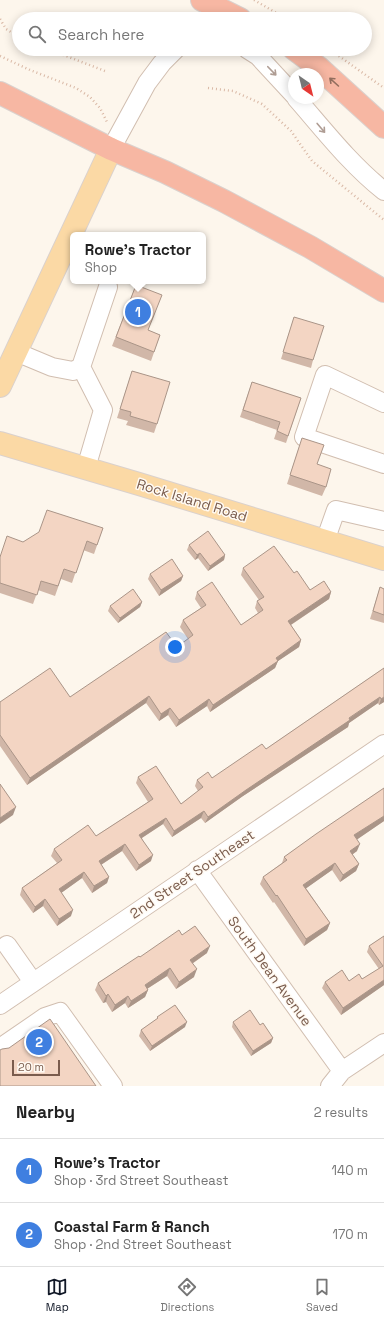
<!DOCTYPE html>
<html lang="en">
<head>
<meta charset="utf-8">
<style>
	body { margin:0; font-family:"Space Grotesk",sans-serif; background:#f2f2f2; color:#222 }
	.compass { position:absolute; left:288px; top:68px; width:36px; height:36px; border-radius:50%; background:#fff; box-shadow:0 2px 10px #0003; rotate:145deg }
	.scale { position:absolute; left:12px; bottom:10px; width:48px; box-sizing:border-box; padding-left:4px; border:2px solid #7a5c4d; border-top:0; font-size:11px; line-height:14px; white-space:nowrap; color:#7a5c4d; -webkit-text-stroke:3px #fffaf3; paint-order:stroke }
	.you { position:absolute; left:175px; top:647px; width:14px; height:14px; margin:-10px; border:3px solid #fff; border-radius:50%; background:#1a73e8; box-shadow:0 0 0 6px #1a73e833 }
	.badge { display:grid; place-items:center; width:26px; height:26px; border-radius:50%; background:#111827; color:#fff; font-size:13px; font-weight:700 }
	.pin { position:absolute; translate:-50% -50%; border:2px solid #fff; box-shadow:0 1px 4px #0006 }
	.popup { position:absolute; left:70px; top:232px; width:136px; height:52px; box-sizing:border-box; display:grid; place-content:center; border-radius:6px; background:#fff; filter:drop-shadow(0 1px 3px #0005); font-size:13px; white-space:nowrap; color:#767676 }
	.popup b { font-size:15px; color:#222 }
	.popup::after { content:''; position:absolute; left:50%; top:100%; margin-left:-8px; border:8px solid transparent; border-top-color:#fff }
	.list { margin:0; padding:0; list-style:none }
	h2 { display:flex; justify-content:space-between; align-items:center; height:52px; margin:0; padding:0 16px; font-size:17px }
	h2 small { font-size:13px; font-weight:400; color:#767676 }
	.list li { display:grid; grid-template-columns:26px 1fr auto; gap:12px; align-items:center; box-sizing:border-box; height:64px; padding:0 16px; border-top:1px solid #e0e0e0 }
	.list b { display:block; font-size:15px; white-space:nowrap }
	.list p { margin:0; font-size:13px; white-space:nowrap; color:#767676 }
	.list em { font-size:13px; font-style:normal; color:#767676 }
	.icon { flex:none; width:22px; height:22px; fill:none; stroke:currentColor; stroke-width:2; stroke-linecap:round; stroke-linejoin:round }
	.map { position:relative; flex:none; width:384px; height:1086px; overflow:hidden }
	.search { position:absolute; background:#fff; box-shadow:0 2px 10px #0003; left:12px; right:12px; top:12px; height:44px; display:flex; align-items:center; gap:10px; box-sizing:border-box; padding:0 14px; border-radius:22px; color:#767676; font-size:15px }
	.sheet { height:180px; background:#fff }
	nav { display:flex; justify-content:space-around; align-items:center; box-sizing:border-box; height:56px; border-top:1px solid #e0e0e0; background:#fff; font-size:11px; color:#767676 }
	nav a { display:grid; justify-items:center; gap:2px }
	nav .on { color:#111827 }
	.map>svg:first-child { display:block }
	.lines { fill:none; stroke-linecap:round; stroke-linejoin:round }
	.minor-casing { stroke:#d1beb0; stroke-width:20 }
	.major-casing { stroke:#dad1cd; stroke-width:24 }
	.highway-casing { stroke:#dad1cd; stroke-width:24 }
	.path { stroke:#d9b8a5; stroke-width:2.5; stroke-dasharray:1 3; stroke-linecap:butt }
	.minor { stroke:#fff; stroke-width:18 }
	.major { stroke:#fbd9a5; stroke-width:22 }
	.highway { stroke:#f7b7a3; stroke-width:22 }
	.wall { fill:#d1b7a8 }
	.shaded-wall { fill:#aa9588 }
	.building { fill:#f3d5c3; stroke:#aa9588 }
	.oneway { stroke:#af9d94 }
	.oneway2 { stroke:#936e5e }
	.labels { text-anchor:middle; stroke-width:3; stroke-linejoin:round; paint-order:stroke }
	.street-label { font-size:14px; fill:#7a5c4d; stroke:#fffaf3 }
</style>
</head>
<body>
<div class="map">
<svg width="384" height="1086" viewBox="0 0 384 1086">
	<rect width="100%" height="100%" fill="#fdf6ec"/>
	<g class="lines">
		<defs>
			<path id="minor" d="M 247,49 L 258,56 L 294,95
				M 296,98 C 324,130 350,164 384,191
				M 111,149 L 147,83 L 162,63 L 176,49
				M 16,352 L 52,367 L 73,371 L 81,367 L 108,287
				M 81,367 L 103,410 L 86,468
				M 384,403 L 325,375 L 304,437 L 384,464
				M 325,541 L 336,510 L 384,521
				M 197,870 L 342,1071
				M 7,945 L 33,982
				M 0,1005 L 384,744
				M 0,1048 L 45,1017 L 60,1012 L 113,1086
				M 330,1086 L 342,1071 L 384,1043"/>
			<path id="major" d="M 0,386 L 111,149
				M 0,443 L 139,484 L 384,559"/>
			<path id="highway" d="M 202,0 L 240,19
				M 294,49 L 318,67 L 384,127
				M 0,93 L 111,149 L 165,172 L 224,201 L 310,247 L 384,291"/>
		</defs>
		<use href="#minor" class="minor-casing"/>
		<use href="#major" class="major-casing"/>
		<use href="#highway" class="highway-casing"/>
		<path class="path" d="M 254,0 L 287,19
			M 0,19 L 6,29 L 19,37
			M 48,49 L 105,71
			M 329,49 L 384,88
			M 0,56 L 30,70 L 76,88 L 90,97 L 100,108 L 107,122
			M 208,88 L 233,91 L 262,104 L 291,131 L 312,161 L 384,220"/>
		<use href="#minor" class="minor"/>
		<use href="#major" class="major"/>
		<use href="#highway" class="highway"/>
	</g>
	<path class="wall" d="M 136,285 L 148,330 L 160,335 L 151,361 L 112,346 Z
		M 294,317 L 313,360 L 311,368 L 281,359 Z
		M 132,371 L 157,424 L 154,433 L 126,425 L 128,421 L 117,418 Z
		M 252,382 L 301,398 L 286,443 L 274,439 L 277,430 L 240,417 Z
		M 299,447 L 317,464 L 326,487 L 322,496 L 287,484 Z
		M 103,528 L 94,554 L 83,550 L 72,583 L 61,579 L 55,596 L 38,590 L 33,604 L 0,593 L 0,556 L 23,542 Z
		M 189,545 L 225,555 L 224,560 L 208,571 L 198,558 L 195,560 L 187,550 Z
		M 243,568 L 294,573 L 310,590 L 331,592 L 329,599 L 291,625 L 301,640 L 299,647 L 278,661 L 275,668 L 210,712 L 207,706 L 176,727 L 168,715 L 159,721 L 146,703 L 27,785 L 0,746 L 0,702 L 70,697 L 177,647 L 188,639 L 180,627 L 183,620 L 201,608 L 195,599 L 197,592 L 241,625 L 258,613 L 255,608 L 257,601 L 259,600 L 241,575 Z
		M 150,574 L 183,576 L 181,581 L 159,596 L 148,579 Z
		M 380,587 L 384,589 L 384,623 L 370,619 Z
		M 142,602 L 140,607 L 118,623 L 108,611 L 110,606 Z
		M 384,668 L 384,702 L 379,705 L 378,703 L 349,723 L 348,727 L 243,796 L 205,823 L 201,818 L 172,837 L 163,824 L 142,838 L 151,861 L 136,871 L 122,851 L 101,865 L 109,877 L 107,883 L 92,893 L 82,878 L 61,893 L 71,916 L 57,926 L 43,906 L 33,913 L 20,895 L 22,888 L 57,863 L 51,856 L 54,849 L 96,836 L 148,802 L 136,783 L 138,777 L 181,804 L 198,791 L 195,786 L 197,780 L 212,778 L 266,749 Z
		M 384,788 L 384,821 L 357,839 L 357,851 L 352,855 L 359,864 L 356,871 L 340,882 L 332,870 L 306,888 L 330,923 L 327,930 L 304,946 L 274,902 L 273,903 L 260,884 L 263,877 L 282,863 L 284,857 Z
		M 384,936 L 384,985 L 341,1015 L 322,988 L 325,982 L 349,981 L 362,979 L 379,969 L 367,952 L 369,946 Z
		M 207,953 L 192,964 L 194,977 L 176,989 L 167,976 L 147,989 L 148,990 L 145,997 L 128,1008 L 125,1003 L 112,1012 L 106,1002 L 103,1003 L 95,990 L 98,983 L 140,957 Z
		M 157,1017 L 185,1027 L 150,1051 L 139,1036 L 141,1030 L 157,1019 Z
		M 233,1022 L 273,1038 L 271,1043 L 251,1056 L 232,1027 Z"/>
	<path class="shaded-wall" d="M 200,553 L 198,558 L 195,560 L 197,555 Z
		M 225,555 L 224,560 L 208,571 L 210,566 Z
		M 183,576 L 181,581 L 159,596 L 161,590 Z
		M 331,592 L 329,599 L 286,628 L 288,621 Z
		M 142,602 L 140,607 L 118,623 L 120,618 Z
		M 301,640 L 299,647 L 278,661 L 275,668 L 210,712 L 213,705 L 276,658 Z
		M 149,696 L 146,703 L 27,785 L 30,778 Z
		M 380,697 L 378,703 L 349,723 L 348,727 L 243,796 L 205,823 L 208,817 L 246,790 Z
		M 384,697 L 384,702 L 379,705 L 381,699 Z
		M 209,699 L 207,706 L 176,727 L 179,720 Z
		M 170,708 L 168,715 L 159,721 L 161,714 Z
		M 16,807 L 13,815 L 0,824 L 0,818 Z
		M 204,811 L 201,818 L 172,837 L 174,831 Z
		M 384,816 L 384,821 L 352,843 L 354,835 Z
		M 166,818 L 163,824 L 137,841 L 139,835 Z
		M 125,844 L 122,851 L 96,868 L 99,861 Z
		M 360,844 L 357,851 L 347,858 L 350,851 Z
		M 153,855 L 151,861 L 136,871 L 139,865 Z
		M 335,863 L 332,870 L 301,892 L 303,885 Z
		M 359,864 L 356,871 L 340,882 L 343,875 Z
		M 84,872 L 82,878 L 57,896 L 59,889 Z
		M 109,877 L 107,883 L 92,893 L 94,886 Z
		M 45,899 L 43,906 L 33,913 L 35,907 Z
		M 73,910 L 71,916 L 57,926 L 59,919 Z
		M 330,923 L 327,930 L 304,946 L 306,939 Z
		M 210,946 L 207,953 L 187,967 L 190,960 Z
		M 170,968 L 167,976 L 142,992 L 145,985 Z
		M 197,969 L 194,977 L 176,989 L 179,982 Z
		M 384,980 L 384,985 L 341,1015 L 343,1008 Z
		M 148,990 L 145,997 L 128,1008 L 131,1001 Z
		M 108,994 L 106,1002 L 103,1003 L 106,996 Z
		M 128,996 L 125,1003 L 112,1012 L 115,1005 Z
		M 187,1022 L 185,1027 L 150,1051 L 152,1046 Z
		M 273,1038 L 271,1043 L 251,1056 L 253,1051 Z"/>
	<path class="building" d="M 136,285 L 162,295 L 148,330 L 160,335 L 154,352 L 116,337 Z
		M 294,317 L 324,326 L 313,360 L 283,352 Z
		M 132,371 L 170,382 L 157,424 L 130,416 L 131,412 L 120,409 Z
		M 252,382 L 301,398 L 288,436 L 277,431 L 280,422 L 243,410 Z
		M 302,438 L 324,445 L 317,464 L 331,469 L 326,487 L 290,475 Z
		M 47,510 L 103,528 L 97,545 L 87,541 L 76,573 L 64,569 L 58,586 L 41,581 L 37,595 L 0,583 L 0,557 L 7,536 L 23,542 L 39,532 Z
		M 208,531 L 225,555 L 210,566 L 200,553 L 197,555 L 189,545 Z
		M 274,546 L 294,573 L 297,571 L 310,590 L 324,581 L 331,592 L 288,621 L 301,640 L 276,658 L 278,661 L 213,705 L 209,699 L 179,720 L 170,708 L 161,714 L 149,696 L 30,778 L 0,735 L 0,702 L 50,668 L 70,697 L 166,632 L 177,647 L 193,635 L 183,620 L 206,605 L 197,592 L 212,582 L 241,625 L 263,610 L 257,601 L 264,597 L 243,568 Z
		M 172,559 L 183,576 L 161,590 L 150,574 Z
		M 380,587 L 384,589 L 384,615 L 373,611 Z
		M 133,589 L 142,602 L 120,618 L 110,606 Z
		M 384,668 L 384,697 L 381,699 L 380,697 L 349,718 L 350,720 L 246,790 L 208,817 L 204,811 L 174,831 L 166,818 L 139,835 L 153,855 L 139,865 L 125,844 L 99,861 L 109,877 L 94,886 L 84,872 L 59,889 L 73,910 L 59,919 L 45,899 L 35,907 L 22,888 L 62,860 L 54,849 L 88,825 L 96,836 L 153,799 L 138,777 L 156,766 L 181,804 L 203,787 L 197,780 L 208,772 L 212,778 L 262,744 L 266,749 Z
		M 0,784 L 16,807 L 0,818 Z
		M 384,788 L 384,816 L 354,835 L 360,844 L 350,851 L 359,864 L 343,875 L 335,863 L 303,885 L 330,923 L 306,939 L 277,895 L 276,896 L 263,877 L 287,860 L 284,857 L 316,834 Z
		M 195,926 L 210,946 L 190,960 L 197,969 L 179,982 L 170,968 L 145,985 L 148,990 L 131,1001 L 128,996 L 115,1005 L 108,994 L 106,996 L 98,983 L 139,956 L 140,957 L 179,930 L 182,935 Z
		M 384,936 L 384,980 L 343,1008 L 325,982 L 342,970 L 349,981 L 359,974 L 362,979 L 383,966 L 369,946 Z
		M 175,1005 L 187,1022 L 152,1046 L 141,1030 L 158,1018 L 157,1017 Z
		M 250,1010 L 260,1025 L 263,1023 L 273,1038 L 253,1051 L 233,1022 Z
		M 50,1019 L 96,1086 L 0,1086 L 0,1050 L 2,1049 L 9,1048 Z"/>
	<defs><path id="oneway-shaft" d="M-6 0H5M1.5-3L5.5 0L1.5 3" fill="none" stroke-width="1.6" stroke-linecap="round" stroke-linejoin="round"/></defs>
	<g class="oneway">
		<use href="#oneway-shaft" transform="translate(272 71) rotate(46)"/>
		<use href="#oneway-shaft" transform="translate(321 128) rotate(50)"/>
	</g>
	<use class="oneway2" href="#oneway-shaft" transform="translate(334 82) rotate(-138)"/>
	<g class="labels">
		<g class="street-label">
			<text transform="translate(192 500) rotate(17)" y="5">Rock Island Road</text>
			<text transform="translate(192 874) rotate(-34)" y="5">2nd Street Southeast</text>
			<text transform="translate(270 971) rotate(54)" y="5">South Dean Avenue</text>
		</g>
	</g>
</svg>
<svg class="compass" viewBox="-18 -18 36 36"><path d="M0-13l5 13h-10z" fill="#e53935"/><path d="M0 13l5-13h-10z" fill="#767676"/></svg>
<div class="scale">20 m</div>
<div class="you"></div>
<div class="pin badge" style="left:138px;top:312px;background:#3f7fe0">1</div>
<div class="popup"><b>Rowe's Tractor</b>Shop</div>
<div class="pin badge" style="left:39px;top:1042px;background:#3f7fe0">2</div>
<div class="search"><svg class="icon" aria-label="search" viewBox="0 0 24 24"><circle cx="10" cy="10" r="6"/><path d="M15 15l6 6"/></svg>Search here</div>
</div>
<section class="sheet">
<h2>Nearby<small>2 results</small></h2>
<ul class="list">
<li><span class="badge" style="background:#3f7fe0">1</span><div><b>Rowe's Tractor</b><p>Shop · 3rd Street Southeast</p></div><em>140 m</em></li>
<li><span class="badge" style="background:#3f7fe0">2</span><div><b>Coastal Farm &amp; Ranch</b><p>Shop · 2nd Street Southeast</p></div><em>170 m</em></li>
</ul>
</section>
<nav>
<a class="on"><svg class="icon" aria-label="map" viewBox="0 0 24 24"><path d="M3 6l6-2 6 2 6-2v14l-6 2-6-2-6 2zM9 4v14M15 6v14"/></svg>Map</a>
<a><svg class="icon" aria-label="directions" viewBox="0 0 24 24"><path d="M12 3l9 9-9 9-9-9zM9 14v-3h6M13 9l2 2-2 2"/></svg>Directions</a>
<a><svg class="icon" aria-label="saved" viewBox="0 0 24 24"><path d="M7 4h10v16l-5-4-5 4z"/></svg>Saved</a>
</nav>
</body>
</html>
